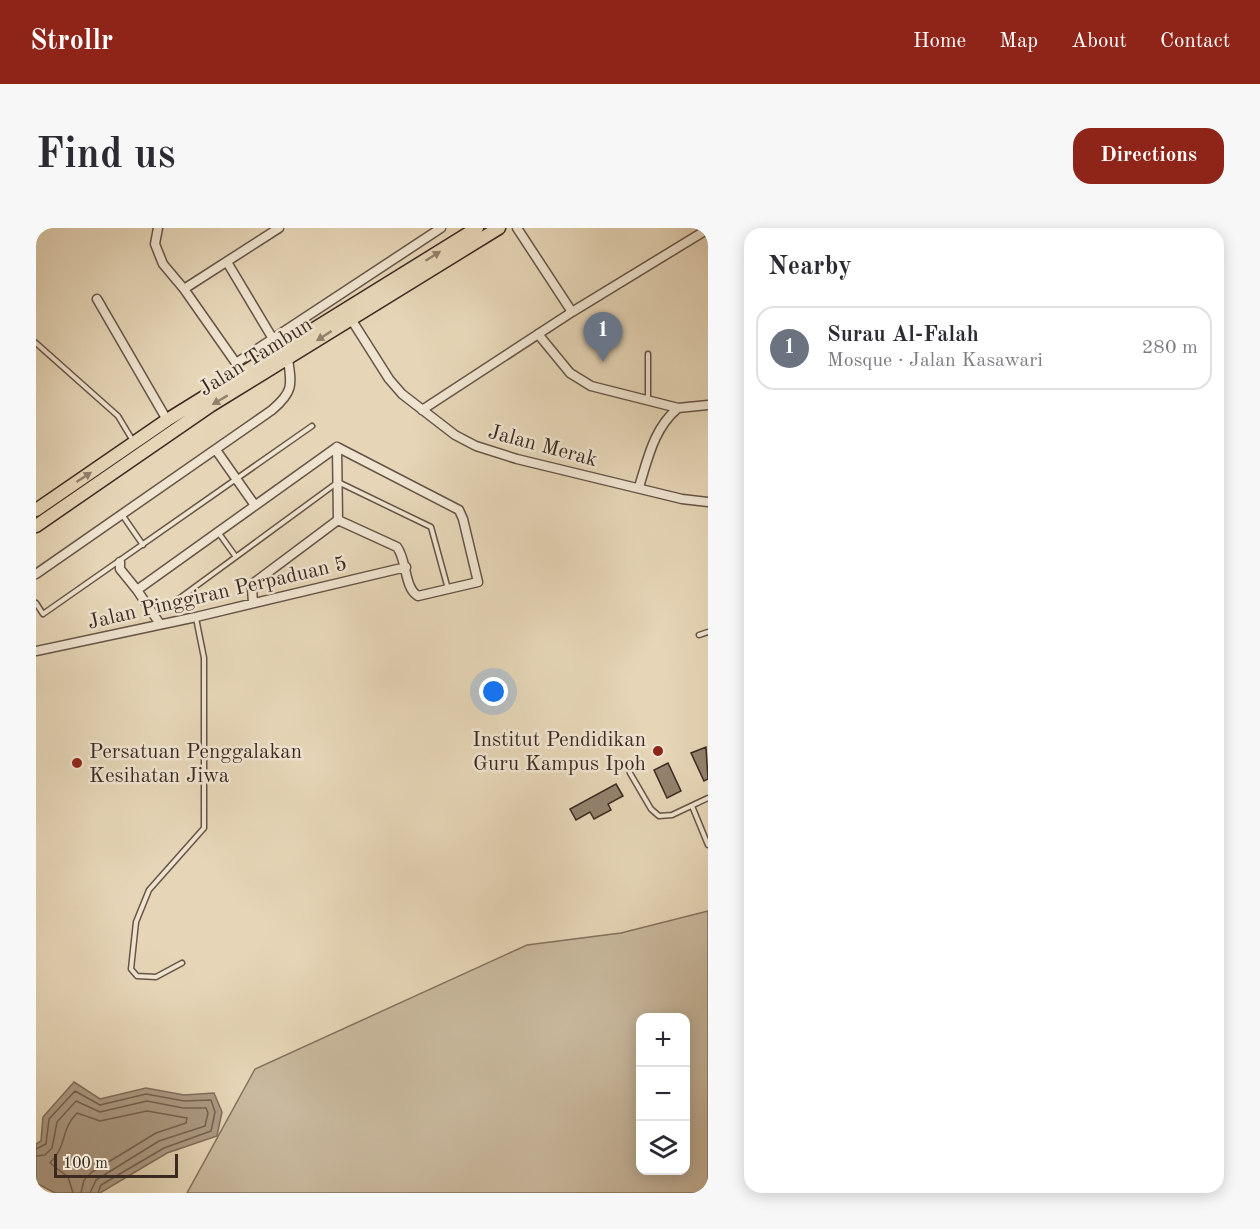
<!DOCTYPE html>
<html lang="en">
<head>
<meta charset="utf-8">
<style>
	body { margin:0; font-family:"Old Standard TT",serif; background:#f7f7f7; color:#2b2b33 }
	.controls { position:absolute; right:18px; bottom:18px; display:grid; overflow:hidden; border-radius:12px; box-shadow:0 3px 15px #0003 }
	.controls button { width:54px; height:54px; display:grid; place-items:center; padding:0; border:0; border-bottom:2px solid #e1e1e2; background:#fff; color:#2b2b33; font:30px sans-serif }
	.scale { position:absolute; left:18px; bottom:15px; width:124px; box-sizing:border-box; padding-left:6px; border:3px solid #3c2922; border-top:0; font-size:16px; line-height:21px; white-space:nowrap; color:#3c2922; -webkit-text-stroke:4px #efe4d0; paint-order:stroke }
	.you { position:absolute; left:458px; top:464px; width:21px; height:21px; margin:-15px; border:4px solid #fff; border-radius:50%; background:#1a73e8; box-shadow:0 0 0 9px #1a73e833 }
	.badge { display:grid; place-items:center; width:39px; height:39px; border-radius:50%; background:#8f2418; color:#fff; font-size:20px; font-weight:700 }
	.pin { position:absolute; translate:-50% -50px; filter:drop-shadow(0 2px 3px #0008) }
	.pin::after { content:''; position:absolute; top:32px; width:21px; height:18px; background:inherit; clip-path:polygon(0 0,100% 0,50% 100%) }
	.list { margin:0; padding:0; list-style:none }
	h2 { display:flex; justify-content:space-between; align-items:center; height:78px; margin:0; padding:0 24px; font-size:26px }
	h2 small { font-size:20px; font-weight:400; color:#7c7c81 }
	.list li { display:grid; grid-template-columns:39px 1fr auto; gap:18px; align-items:center; box-sizing:border-box; height:84px; margin:0 12px 12px; padding:0 12px; border:2px solid #e1e1e2; border-radius:18px }
	.list b { display:block; font-size:22px; white-space:nowrap }
	.list p { margin:0; font-size:20px; white-space:nowrap; color:#7c7c81 }
	.list em { font-size:20px; font-style:normal; color:#7c7c81 }
	.icon { flex:none; width:33px; height:33px; fill:none; stroke:currentColor; stroke-width:2; stroke-linecap:round; stroke-linejoin:round }
	.map { position:relative; flex:none; width:672px; height:965px; overflow:hidden; border-radius:18px }
	header { display:flex; align-items:center; gap:36px; box-sizing:border-box; height:84px; padding:0 30px; background:#8f2418; color:#fff }
	header strong { font-size:28px }
	nav { display:flex; gap:33px; margin-inline-start:auto; font-size:21px }
	.intro { display:flex; align-items:center; justify-content:space-between; box-sizing:border-box; height:144px; padding:0 36px }
	h1 { margin:0; font-size:42px }
	.button { padding:15px 27px; border-radius:18px; background:#8f2418; color:#fff; font-size:21px; font-weight:700 }
	main { display:flex; gap:36px; padding:0 36px }
	aside { flex:1; background:#fff; border-radius:18px; box-shadow:0 3px 15px #0003 }
	.map>svg:first-child { display:block }
	.green { fill:#c9b99e; stroke:#827160; stroke-width:1.5; fill-rule:evenodd }
	.water { fill:#ac9b84; stroke:#7f6d5d; stroke-width:1.5 }
	.lines { fill:none; stroke-linecap:round; stroke-linejoin:round }
	.shore { stroke:#746253; stroke-width:1.5 }
	.building { fill:#94836f; stroke:#3c2922; stroke-width:1.5 }
	.lane-casing { stroke:#665447; stroke-width:7 }
	.street-casing { stroke:#665447; stroke-width:11 }
	.primary-casing { stroke:#3c2922; stroke-width:15 }
	.lane { stroke:#efe4d0; stroke-width:4 }
	.street { stroke:#efe4d0; stroke-width:8 }
	.primary { stroke:#e6d6b7; stroke-width:12 }
	.oneway { fill:#91806c }
	.poi-dot { fill:#8f2418; stroke:#efe4d0; stroke-width:2 }
	.labels { text-anchor:middle; stroke-width:5; stroke-linejoin:round; paint-order:stroke }
	.street-label { font-size:21px; fill:#3c2922; stroke:#efe4d0 }
	.poi-label { font-size:21px; fill:#3c2922; stroke:#efe4d0; text-anchor:end }
</style>
</head>
<body>
<header>
<strong>Strollr</strong>
<nav><a>Home</a><a>Map</a><a>About</a><a>Contact</a></nav>
</header>
<div class="intro"><h1>Find us</h1><a class="button">Directions</a></div>
<main>
<div class="map">
<svg width="672" height="965" viewBox="0 0 672 965">
	<rect width="100%" height="100%" fill="#e6d6b7"/>
	<filter id="stains"><feTurbulence type="fractalNoise" baseFrequency=".00333" numOctaves="4"/><feColorMatrix values="0 0 0 0 .2 0 0 0 0 .09 0 0 0 0 .02 0 0 0 .5 -.17"/></filter>
	<radialGradient id="worn" r=".72"><stop offset=".6" stop-color="#630" stop-opacity="0"/><stop offset="1" stop-color="#630" stop-opacity=".3"/></radialGradient>
	<path class="green" d="M 672,683 L 672,965 L 151,965 L 219,841 L 491,717 L 585,705 ZM 604,790 L 650,790 L 650,942 L 604,942 Z"/>
	<path class="water" d="M 38,854 L 64,871 L 110,860 L 148,867 L 178,865 L 186,884 L 181,908 L 131,925 L 64,965 L 19,965 L 0,955 L 0,916 L 5,913 L 7,889 Z"/>
	<g class="lines">
		<path class="shore" d="M 0,921 L 10,916 L 13,891 L 39,863 L 64,877 L 110,866 L 148,873 L 175,872 L 179,884 L 175,903 L 128,920 L 65,957 L 62,965
			M 0,928 L 9,927 L 16,920 L 21,894 L 40,873 L 64,884 L 111,873 L 147,880 L 170,880 L 172,885 L 169,898 L 123,913 L 60,952 L 54,965
			M 37,965 L 32,949 L 14,935 C 33,915 23,904 41,885 L 64,893 L 111,883 L 151,890 L 150,895 L 120,905 L 56,944 L 48,952 L 45,965"/>
	</g>
	<path class="building" d="M 670,519 L 672,551 L 668,553 L 655,525 Z
		M 632,535 L 645,563 L 631,570 L 618,542 Z
		M 580,556 L 587,568 L 572,576 L 575,582 L 558,591 L 554,584 L 540,592 L 534,581 Z"/>
	<g class="lines">
		<defs>
			<path id="lane" d="M 0,115 L 82,188 L 97,213
				M 612,126 L 612,173
				M 87,288 L 107,317
				M 182,304 L 200,329
				M 0,375 L 7,386 L 276,198
				M 137,375 L 302,254 L 395,299 L 412,361
				M 663,407 L 672,404
				M 594,545 L 615,581 L 623,588 L 636,587 L 672,570
				M 656,578 L 672,617
				M 146,735 L 120,749 L 101,748 L 95,741 L 100,694 L 113,662 L 168,600 L 168,430 L 160,390"/>
			<path id="street" d="M 122,0 L 119,16 L 127,36 L 148,61 L 202,138
				M 481,0 L 536,84
				M 191,34 L 237,111
				M 148,61 L 243,0
				M 61,71 L 131,192
				M 315,91 L 353,151 L 366,166 L 419,207 L 440,218 L 481,231 L 646,271 L 672,274
				M 502,106 L 534,145 L 555,158 L 642,180 L 672,177
				M 200,135 L 405,0
				M 386,182 L 536,84 L 672,1
				M 301,219 L 302,292
				M 180,222 L 218,276
				M 603,259 C 612,230 618,200 642,180
				M 84,334 L 84,341 L 101,362
				M 0,346 L 236,182 C 257,164 256,158 252,131
				M 217,375 L 216,360 L 219,354 L 302,292 L 361,319 C 371,332 368,360 382,368 L 442,354 L 427,291 L 423,282 L 301,219
				M 124,396 L 101,362 L 301,219
				M 0,423 L 160,389 L 370,339"/>
			<path id="primary" d="M 0,282 L 131,192 L 441,0
				M 0,298 L 174,178 L 463,0"/>
		</defs>
		<use href="#lane" class="lane-casing"/>
		<use href="#street" class="street-casing"/>
		<use href="#primary" class="primary-casing"/>
		<use href="#lane" class="lane"/>
		<use href="#street" class="street"/>
		<use href="#primary" class="primary"/>
	</g>
	<defs><path id="oneway-solid" d="M-6-.8H1V-3.2L6.5 0L1 3.2V.8H-6Z" transform="scale(1.5)"/></defs>
	<g class="oneway">
		<use href="#oneway-solid" transform="translate(397 28) rotate(-32)"/>
		<use href="#oneway-solid" transform="translate(288 108) rotate(147)"/>
		<use href="#oneway-solid" transform="translate(184 172) rotate(149)"/>
		<use href="#oneway-solid" transform="translate(48 249) rotate(-33)"/>
	</g>
	<g class="poi-dot">
		<circle cx="622" cy="523" r="6"/>
		<circle cx="41" cy="535" r="6"/>
	</g>
	<g class="labels">
		<g class="street-label">
			<text transform="translate(219 128) rotate(-32)" y="7">Jalan Tambun</text>
			<text transform="translate(507 217) rotate(15)" y="7">Jalan Merak</text>
			<text transform="translate(181 364) rotate(-13)" y="7">Jalan Pinggiran Perpaduan 5</text>
		</g>
		<g class="poi-label">
			<text x="610" y="518">Institut Pendidikan<tspan x="610" dy="24">Guru Kampus Ipoh</tspan></text>
			<text x="53" y="530" text-anchor="start">Persatuan Penggalakan<tspan x="53" dy="24">Kesihatan Jiwa</tspan></text>
		</g>
	</g>
	<rect width="100%" height="100%" filter="url(#stains)"/>
	<rect width="100%" height="100%" fill="url(#worn)"/>
</svg>
<div class="controls">
<button>+</button>
<button>−</button>
<button><svg class="icon" aria-label="layers" viewBox="0 0 24 24"><path d="M12 4l9 5-9 5-9-5zM3 14l9 5 9-5"/></svg></button>
</div>
<div class="scale">100 m</div>
<div class="you"></div>
<div class="pin badge" style="left:567px;top:134px;background:#6b7280">1</div>
</div>
<aside>
<h2>Nearby<small></small></h2>
<ul class="list">
<li><span class="badge" style="background:#6b7280">1</span><div><b>Surau Al-Falah</b><p>Mosque · Jalan Kasawari</p></div><em>280 m</em></li>
</ul>
</aside>
</main>
</body>
</html>
